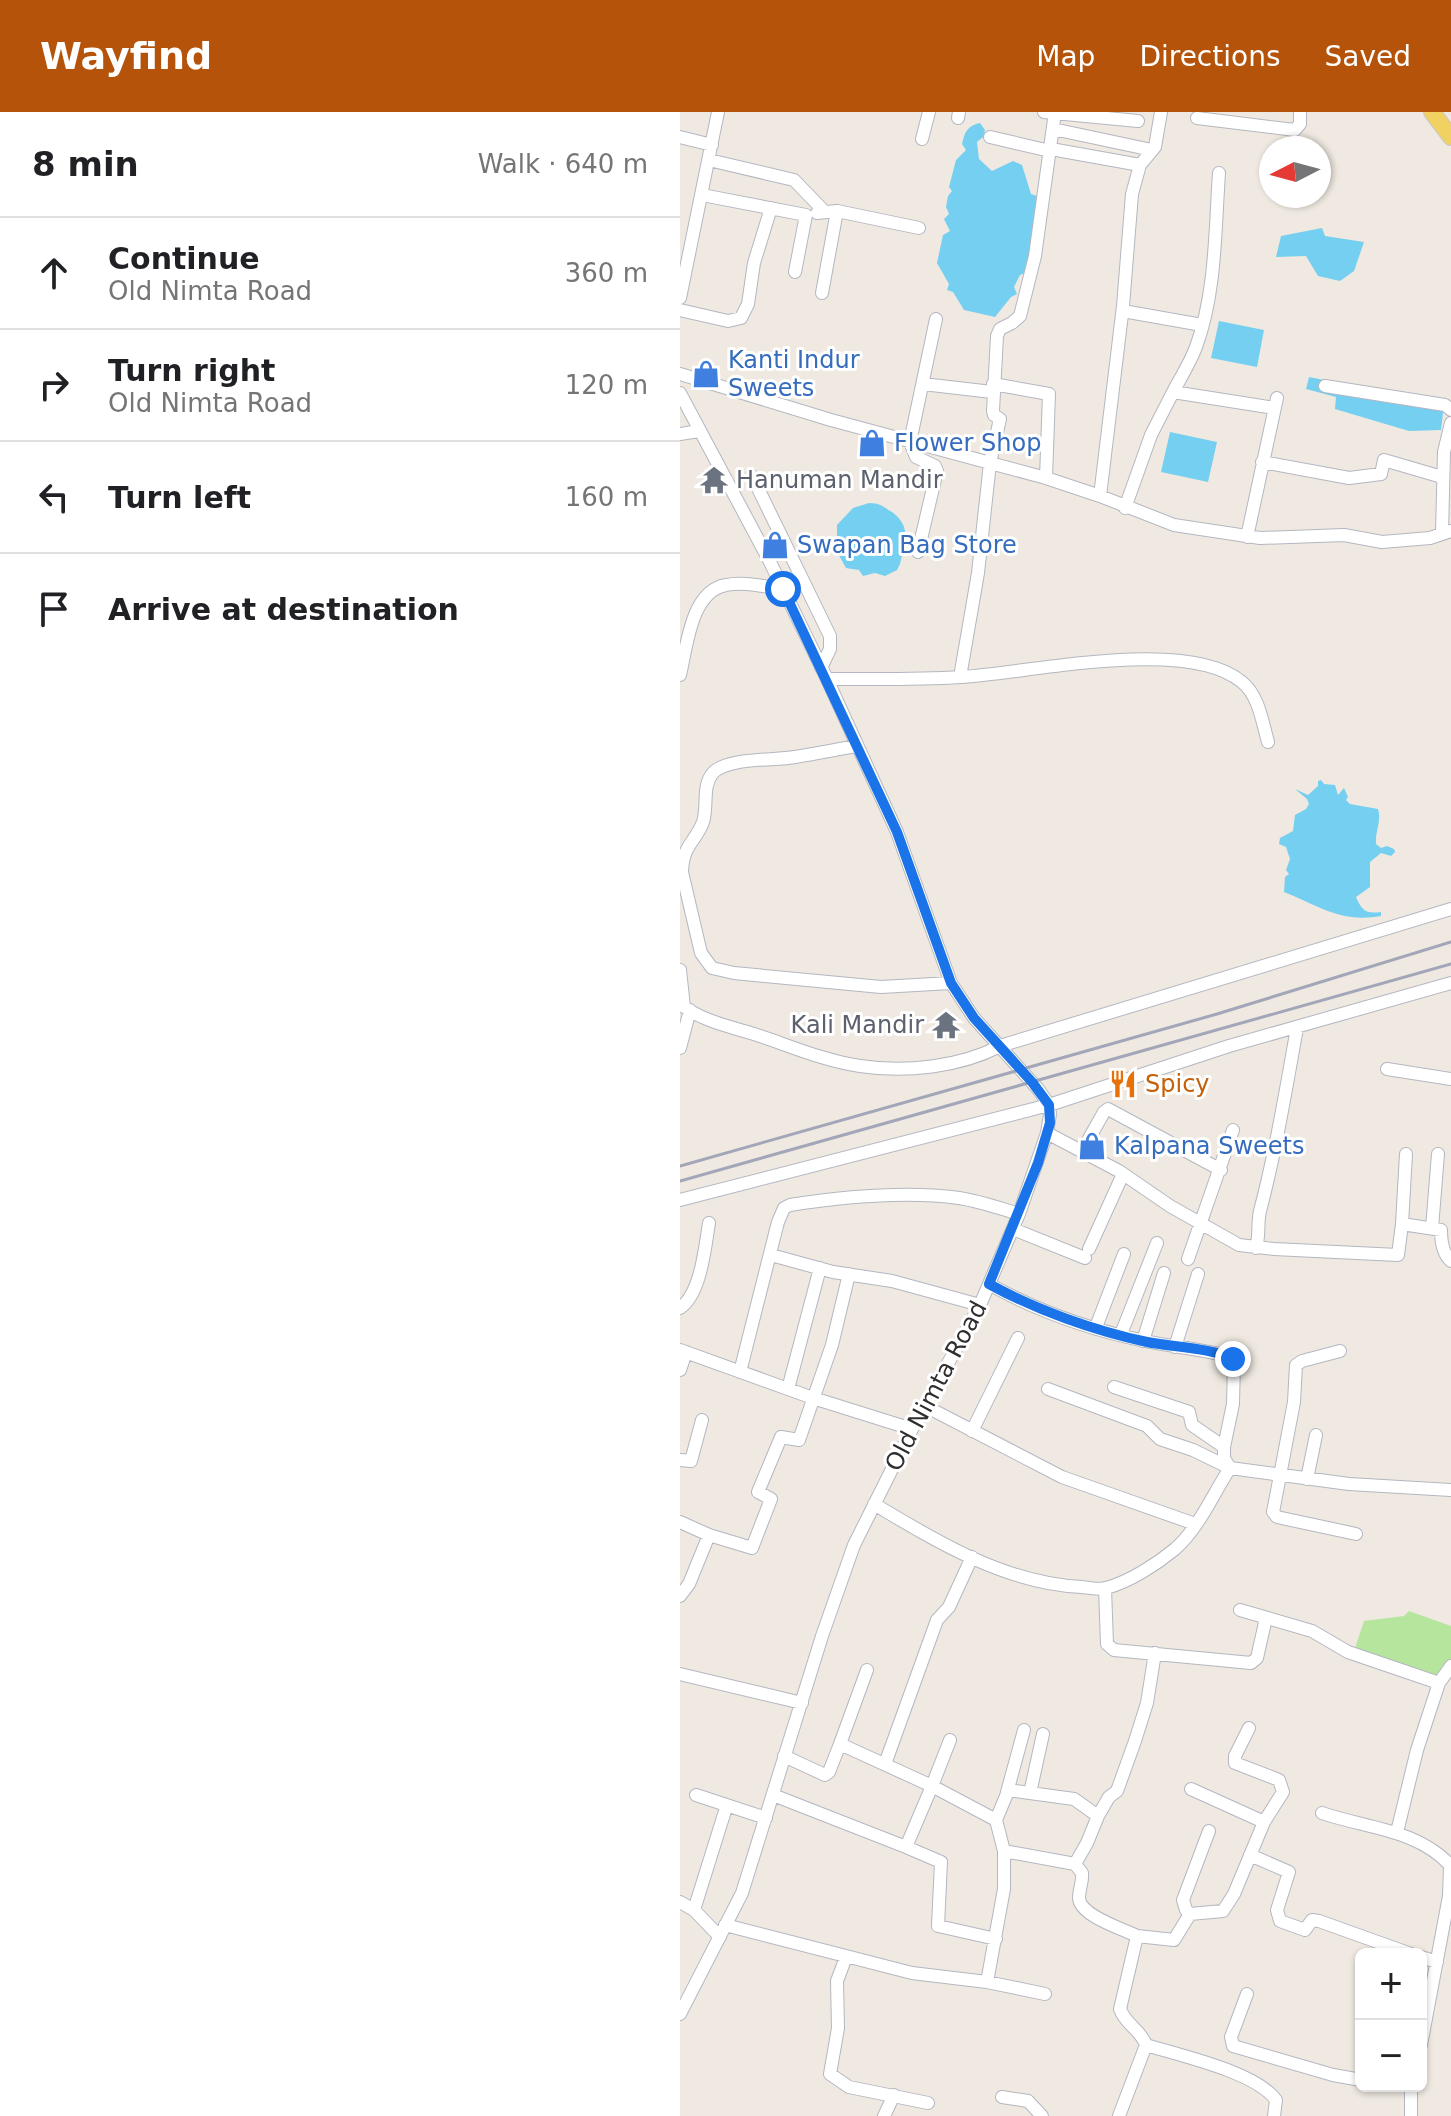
<!DOCTYPE html>
<html lang="en">
<head>
<meta charset="utf-8">
<style>
	body { margin:0; font-family:"DejaVu Sans",sans-serif; background:#f6f6f6; color:#202124 }
	.controls { position:absolute; right:24px; bottom:24px; display:grid; overflow:hidden; border-radius:12px; box-shadow:0 2px 6px #0004 }
	.controls button { width:72px; height:72px; display:grid; place-items:center; padding:0; border:0; border-bottom:2px solid #e0e0e0; background:#fff; color:#202124; font:40px sans-serif }
	.compass { position:absolute; left:579px; top:24px; width:72px; height:72px; border-radius:50%; background:#fff; box-shadow:0 2px 6px #0004; rotate:264deg }
	.stop { position:absolute; width:24px; height:24px; margin:-18px; border:6px solid #1a73e8; border-radius:50%; background:#fff }
	.stop.end { background:#1a73e8; border-color:#fff; box-shadow:0 2px 8px #0008 }
	.list { margin:0; padding:0; list-style:none }
	h2 { display:flex; justify-content:space-between; align-items:center; height:104px; margin:0; padding:0 32px; font-size:34px }
	h2 small { font-size:26px; font-weight:400; color:#757577 }
	.list li { display:grid; grid-template-columns:52px 1fr auto; gap:24px; align-items:center; box-sizing:border-box; height:112px; padding:0 32px; border-top:2px solid #e0e0e0 }
	.list b { display:block; font-size:30px; white-space:nowrap }
	.list p { margin:0; font-size:26px; white-space:nowrap; color:#757577 }
	.list em { font-size:26px; font-style:normal; color:#757577 }
	.icon { flex:none; width:44px; height:44px; fill:none; stroke:currentColor; stroke-width:2; stroke-linecap:round; stroke-linejoin:round }
	.map { position:relative; flex:none; width:771px; height:2004px; overflow:hidden }
	header { display:flex; align-items:center; gap:48px; box-sizing:border-box; height:112px; padding:0 40px; background:#b45309; color:#fff }
	header strong { font-size:38px }
	nav { display:flex; gap:44px; margin-inline-start:auto; font-size:28px }
	main { display:flex }
	aside { flex:1; background:#fff }
	.map>svg:first-child { display:block }
	.green { fill:#b6e59e }
	.water { fill:#75cff0 }
	.lines { fill:none; stroke-linecap:round; stroke-linejoin:round }
	.minor-casing { stroke:#b4b7c1; stroke-width:14 }
	.major-casing { stroke:#c9c9c9; stroke-width:18 }
	.minor { stroke:#fff; stroke-width:12 }
	.major { stroke:#f2d163; stroke-width:16 }
	.rail { stroke:#a3a6b8; stroke-width:3 }
	.route { stroke:#1a73e8; stroke-width:10 }
	.labels { text-anchor:middle; stroke-width:6; stroke-linejoin:round; paint-order:stroke }
	.shop-label { font-size:24px; fill:#366cbe; stroke:#fff; text-anchor:start }
	.worship-label { font-size:24px; fill:#5b616d; stroke:#fff; text-anchor:start }
	.food-label { font-size:24px; fill:#c56008; stroke:#fff; text-anchor:start }
	.street-label { font-size:24px; fill:#2e2e2e; stroke:#fff }
</style>
</head>
<body>
<header>
<strong>Wayfind</strong>
<nav><a>Map</a><a>Directions</a><a>Saved</a></nav>
</header>
<main>
<aside>
<h2>8 min<small>Walk · 640 m</small></h2>
<ul class="list">
<li><svg class="icon" aria-label="ahead" viewBox="0 0 24 24"><path d="M12 20V5M6 11l6-6 6 6"/></svg><div><b>Continue</b><p>Old Nimta Road</p></div><em>360 m</em></li>
<li><svg class="icon" aria-label="right" viewBox="0 0 24 24"><path d="M7 20v-9h11M14 6l5 5-5 5"/></svg><div><b>Turn right</b><p>Old Nimta Road</p></div><em>120 m</em></li>
<li><svg class="icon" aria-label="left" viewBox="0 0 24 24"><path d="M17 20v-9H6M10 6l-5 5 5 5"/></svg><div><b>Turn left</b></div><em>160 m</em></li>
<li><svg class="icon" aria-label="arrive" viewBox="0 0 24 24"><path d="M6 21V4h12l-3 4 3 4H6"/></svg><div><b>Arrive at destination</b></div></li>
</ul>
</aside>
<div class="map">
<svg width="771" height="2004" viewBox="0 0 771 2004">
	<rect width="100%" height="100%" fill="#efe9e1"/>
	<path class="green" d="M 729,1499 L 771,1514 L 771,1547 L 760,1565 L 675,1536 L 684,1509 L 724,1504 Z"/>
	<path class="water" d="M 300,11 L 305,18 L 303,25 L 297,30 L 299,47 L 312,59 L 333,49 L 342,53 L 351,82 L 360,85 L 348,160 L 340,163 L 334,175 L 337,182 L 331,185 L 315,205 L 284,198 L 273,180 L 267,178 L 269,172 L 257,151 L 263,123 L 270,119 L 264,107 L 269,102 L 266,95 L 268,84 L 272,79 L 269,75 L 276,48 L 286,38 L 282,32 C 285,20 287,14 300,11 Z
		M 642,116 L 645,124 L 684,130 L 674,159 L 660,169 L 638,164 L 626,144 L 596,145 L 601,124 Z
		M 539,209 L 584,218 L 577,255 L 531,246 Z
		M 629,265 L 764,292 L 761,318 L 729,319 L 655,297 L 656,285 L 626,277 Z
		M 490,320 L 537,330 L 528,370 L 481,360 Z
		M 189,391 C 201,391 203,395 212,400 C 232,415 225,430 220,452 L 217,458 L 205,464 L 195,461 L 183,464 L 179,458 L 166,456 L 157,440 L 157,413 L 173,396 Z
		M 641,668 L 644,672 L 655,673 L 658,683 L 664,676 L 668,685 L 666,688 L 670,692 L 698,697 C 702,708 695,719 696,732 L 701,736 L 707,734 L 714,737 L 715,740 L 711,744 L 701,741 L 690,750 L 690,775 L 676,785 C 682,799 686,802 701,800 L 701,804 C 659,811 640,794 604,780 L 605,765 L 609,762 L 606,758 L 610,747 L 606,735 L 599,732 L 600,726 L 613,719 L 615,703 L 626,697 L 629,692 L 627,687 L 615,677 L 628,683 L 638,674 L 638,669 Z"/>
	<g class="lines">
		<defs>
			<path id="minor" d="M 364,0 L 458,9
				M 278,6 L 279,0
				M 517,6 L 615,18 L 620,12 L 620,0
				M 373,17 L 472,38
				M 0,25 L 32,33
				M 310,25 L 370,39
				M 242,27 L 249,0
				M 371,37 L 460,53
				M 29,48 L 114,68 L 144,99
				M 22,83 L 126,103 L 115,160
				M 137,101 L 157,99 L 239,116
				M 142,181 L 157,99
				M 0,186 L 38,0
				M 0,198 L 48,209 L 61,206 L 68,192 L 74,151 L 91,96
				M 443,199 L 522,213
				M 0,262 L 151,308 L 366,366 L 420,384 L 494,413 L 580,426 L 664,423 L 702,430 L 750,426 L 771,419
				M 243,272 L 312,280
				M 313,272 L 369,282 L 366,366
				M 645,274 L 765,293 L 771,298
				M 493,280 C 501,265 510,251 516,235 C 536,181 535,118 539,61
				M 0,281 L 90,450 L 147,567 L 217,720 L 271,871 L 294,906 L 358,977 L 369,993 L 370,1002 L 367,1021 L 339,1102 L 300,1193 L 232,1317 L 174,1433 L 142,1524 L 62,1781 L 0,1902
				M 0,322 L 19,319
				M 582,350 L 669,366 L 701,362 L 704,348 L 762,365
				M 72,364 L 150,524 L 150,537 L 141,556
				M 420,384 L 443,194 L 452,82 L 460,53 L 475,35 L 481,0
				M 445,396 L 471,323 L 493,280 L 594,296
				M 762,421 L 764,340 L 771,311
				M 567,425 L 597,286
				M 238,440 L 257,359 L 255,354 L 236,345 L 230,330 L 256,207
				M 0,563 C 7,534 11,479 46,473 C 64,469 85,475 103,477
				M 280,565 L 298,461 L 310,351 L 320,307 L 314,303 L 313,299 L 317,224 L 320,217 L 332,211 L 340,204 L 355,144 L 375,0
				M 147,567 C 191,567 236,568 281,565 C 350,561 507,524 562,570 C 579,584 582,609 588,630
				M 176,634 C 155,638 135,642 115,645 C 94,649 45,645 32,662 C 22,675 28,695 23,710 C 15,731 3,732 2,760 L 21,841 L 32,856 L 54,861 L 201,875 L 271,871
				M 0,858 L 4,895
				M 0,891 C 18,908 51,915 74,922 C 108,933 144,949 180,954 C 225,961 280,955 320,934 L 771,797
				M 0,936 L 10,898
				M 707,957 L 771,967
				M 367,1021 L 439,1059 L 490,1094 L 559,1133 L 594,1137 L 718,1143 L 722,1112 L 761,1118 C 761,1128 763,1142 771,1149
				M 402,1039 L 424,1000 L 428,997 L 541,1058
				M 0,1088 L 369,993 L 549,934 L 771,871
				M 722,1112 L 726,1042
				M 752,1116 L 758,1042
				M 333,1117 L 405,1146
				M 576,1136 C 580,1123 577,1111 580,1099 C 596,1038 606,977 617,916
				M 409,1137 L 443,1062
				M 91,1143 L 153,1160 L 212,1169 L 300,1193
				M 508,1147 L 553,1018
				M 309,1172 C 357,1199 412,1218 465,1229 C 493,1235 523,1237 551,1245 L 554,1250 L 553,1292 L 544,1335 L 544,1346 L 550,1356
				M 0,1196 C 21,1182 25,1135 29,1111
				M 416,1215 L 444,1142
				M 441,1222 L 477,1131
				M 463,1229 L 484,1161
				M 495,1235 L 518,1162
				M 0,1238 L 133,1286 L 232,1317
				M 660,1239 L 622,1249 L 616,1253 L 614,1290 L 593,1400 L 597,1405 L 676,1422
				M 0,1258 L 6,1240
				M 60,1260 L 98,1110 L 104,1096 L 110,1093 C 161,1085 227,1079 279,1086 C 299,1089 319,1096 339,1102
				M 434,1275 L 509,1300 L 512,1313 L 544,1335
				M 108,1277 L 140,1156
				M 368,1277 L 467,1314 L 480,1327 L 513,1338 L 550,1356
				M 245,1294 L 382,1365 L 515,1412
				M 292,1319 L 338,1226
				M 0,1348 L 11,1349 L 22,1308
				M 627,1367 L 636,1323
				M 194,1392 C 257,1430 327,1472 402,1475 C 409,1476 419,1478 426,1476 C 449,1470 477,1452 495,1437 C 519,1416 533,1382 550,1356 L 669,1372 L 771,1378
				M 0,1410 L 29,1423 L 72,1436 L 91,1387 L 78,1380 L 101,1325 L 119,1328 L 152,1233 L 169,1162
				M 425,1476 L 427,1532 L 434,1538 L 571,1551 L 577,1546 L 586,1506
				M 0,1484 L 9,1472 L 29,1423
				M 560,1498 L 632,1519 L 668,1540 L 759,1571
				M 0,1562 L 122,1591
				M 160,1632 L 187,1558
				M 104,1644 L 145,1663 L 149,1660 L 160,1632 L 252,1674 L 270,1628
				M 205,1652 L 257,1508 L 269,1495 L 292,1445
				M 511,1677 L 584,1710
				M 328,1678 L 394,1687 L 418,1704 L 429,1685 L 437,1679 L 455,1629 L 467,1591 L 475,1541
				M 350,1681 L 363,1622
				M 16,1683 L 86,1706
				M 93,1683 L 226,1735 L 252,1674 L 316,1708 L 324,1739 L 395,1752 L 402,1761 C 403,1770 399,1777 399,1786 C 400,1804 443,1817 457,1824
				M 642,1701 C 685,1716 737,1717 770,1753 L 769,1784 L 741,1933
				M 316,1708 L 326,1684 L 344,1618
				M 717,1720 L 737,1638 L 759,1571 L 771,1554
				M 226,1735 L 261,1750 L 258,1814 L 316,1827
				M 570,1743 L 609,1760 L 597,1798 L 600,1809 L 625,1818 L 632,1808 L 639,1809 L 731,1842
				M 395,1752 L 407,1731 L 418,1704
				M 0,1790 L 14,1798 L 40,1825
				M 14,1798 L 45,1699
				M 510,1802 L 506,1798 L 503,1788 L 529,1719
				M 45,1813 L 232,1861 L 307,1870 L 365,1882
				M 166,1845 L 157,1869 L 158,1916 L 150,1962 L 169,1975 L 248,1991
				M 741,1845 L 757,1850
				M 307,1870 L 324,1777 L 324,1739
				M 567,1882 L 551,1925 L 553,1934 L 653,1963 L 681,1968
				M 466,1933 C 499,1943 576,1960 596,1988 L 594,2004
				M 322,1985 L 348,1989 L 362,2004
				M 204,2004 L 214,1983
				M 439,2004 L 466,1933 C 461,1918 445,1912 440,1897 L 457,1824 L 494,1828 L 510,1802 L 543,1799 L 554,1782 L 584,1710 L 603,1680 L 599,1668 L 555,1651 L 555,1644 L 569,1616
				M 731,2004 L 731,1974"/>
			<path id="major" d="M 752,0 L 771,25"/>
		</defs>
		<use href="#minor" class="minor-casing"/>
		<use href="#major" class="major-casing"/>
		<use href="#minor" class="minor"/>
		<use href="#major" class="major"/>
		<path class="rail" d="M 0,1054 L 537,902 L 771,830
			M 0,1069 L 771,852"/>
	</g>
	<g class="lines">
		<path class="route" d="M 103,477 L 217,720 L 271,871 L 294,906 L 352,970 L 369,993 L 370,1011 L 358,1051 L 309,1172 C 356,1198 415,1219 467,1230 C 492,1235 532,1236 553,1247"/>
	</g>
	<defs>
		<symbol id="shop-bare" viewBox="-9 -9 18 18"><path d="M-5-2.5h2.3a2.7 3.5 0 0 1 5.4 0H5L5.5 6h-11ZM-1.5-2.5h3a1.5 2.3 0 0 0-3 0Z" fill="#3f7fe0" stroke="#fff" stroke-width="2.5" paint-order="stroke"/></symbol>
		<symbol id="temple-bare" viewBox="-9 -9 18 18"><path d="M0-6L5-2H3V0L6.5 2.5H4V6H1.5V3h-3V6H-4V2.5H-6.5L-3 0V-2H-5Z" fill="#6b7280" stroke="#fff" stroke-width="2.5" paint-order="stroke"/></symbol>
		<symbol id="restaurant-bare" viewBox="-9 -9 18 18"><path d="M-5-6h1v4h1v-4h1v4h1v-4h1v5L-1.5 .5V6h-2V.5L-5-1ZM5-6V6H3V1.5H1.5Q1.5-4 5-6Z" fill="#e8710a" stroke="#fff" stroke-width="2.5" paint-order="stroke"/></symbol>
	</defs>
	<g fill-rule="evenodd">
		<use href="#shop-bare" x="6" y="242" width="40" height="40"/>
		<use href="#shop-bare" x="172" y="311" width="40" height="40"/>
		<use href="#temple-bare" x="14" y="348" width="40" height="40"/>
		<use href="#shop-bare" x="75" y="413" width="40" height="40"/>
		<use href="#temple-bare" x="246" y="893" width="40" height="40"/>
		<use href="#restaurant-bare" x="423" y="952" width="40" height="40"/>
		<use href="#shop-bare" x="392" y="1014" width="40" height="40"/>
	</g>
	<g class="labels">
		<g class="shop-label">
			<text x="48" y="256">Kanti Indur<tspan x="48" dy="28">Sweets</tspan></text>
			<text x="214" y="339">Flower Shop</text>
			<text x="117" y="441">Swapan Bag Store</text>
			<text x="434" y="1042">Kalpana Sweets</text>
		</g>
		<g class="worship-label">
			<text x="56" y="376">Hanuman Mandir</text>
			<text x="244" y="921" text-anchor="end">Kali Mandir</text>
		</g>
		<g class="food-label">
			<text x="465" y="980">Spicy</text>
		</g>
		<g class="street-label">
			<text transform="translate(256 1274) rotate(-62)" y="8">Old Nimta Road</text>
		</g>
	</g>
</svg>
<div class="controls">
<button>+</button>
<button>−</button>
</div>
<svg class="compass" viewBox="-18 -18 36 36"><path d="M0-13l5 13h-10z" fill="#e53935"/><path d="M0 13l5-13h-10z" fill="#757577"/></svg>
<div class="stop" style="left:103px;top:477px"></div>
<div class="stop end" style="left:553px;top:1247px"></div>
</div>
</main>
</body>
</html>
